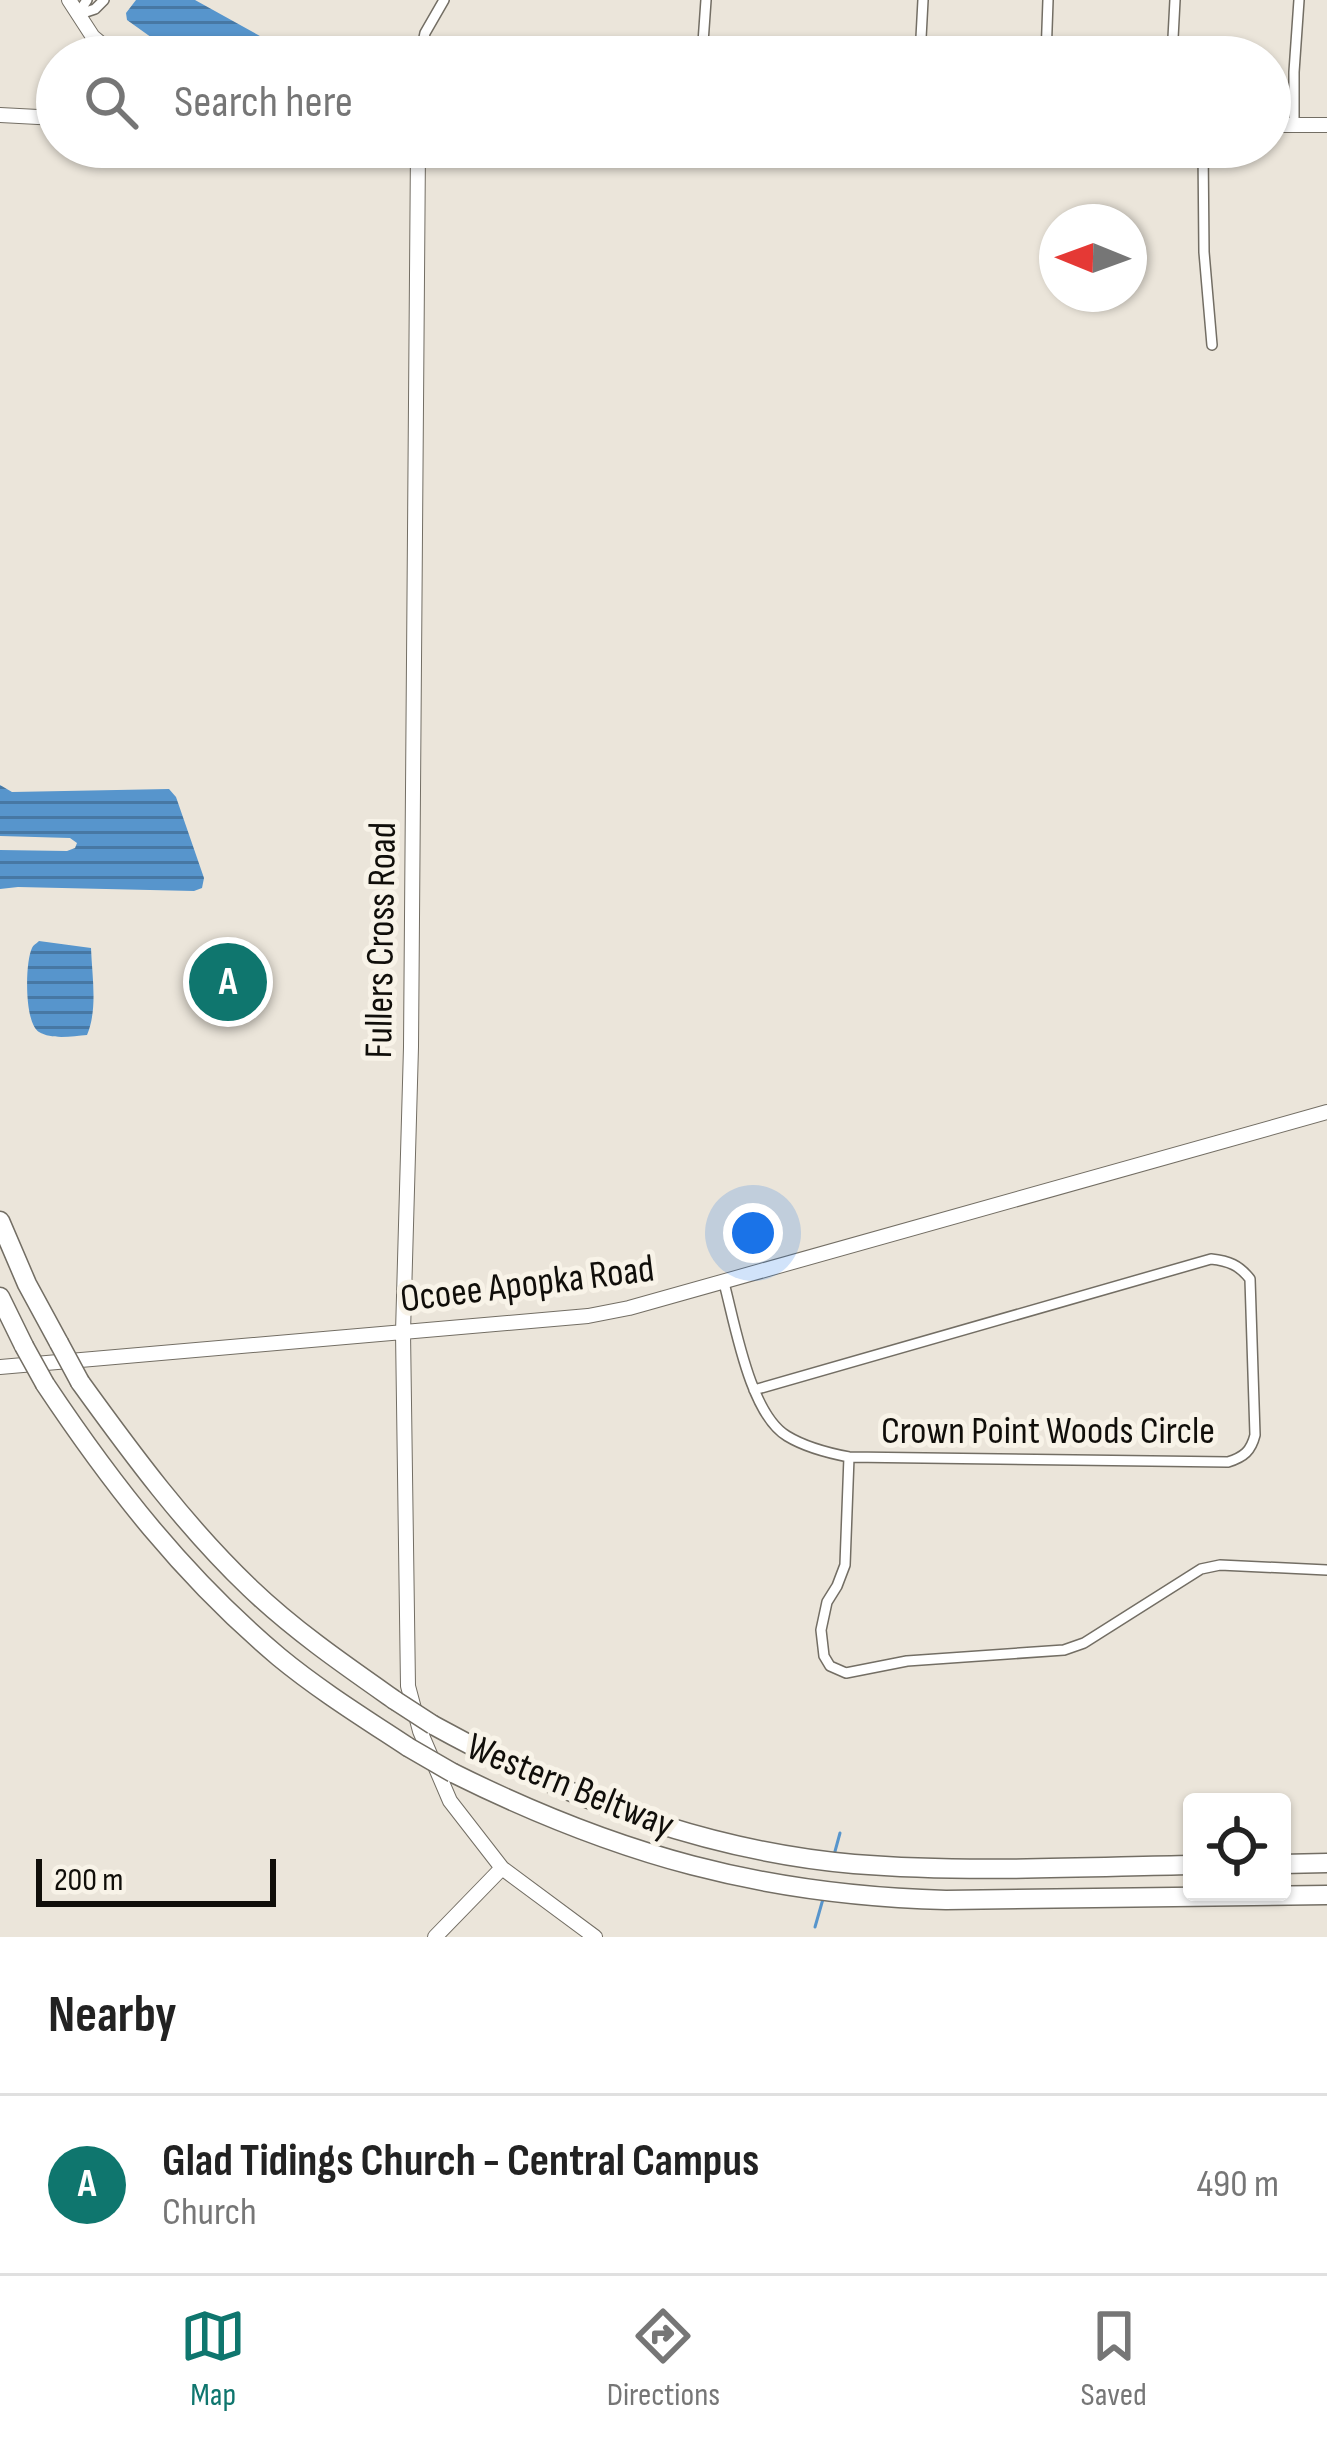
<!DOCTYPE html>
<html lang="en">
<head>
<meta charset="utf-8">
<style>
	body { margin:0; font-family:"Sofia Sans Condensed",sans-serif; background:#f2f2f2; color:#222 }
	.controls { position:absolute; right:36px; bottom:36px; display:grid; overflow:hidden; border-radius:12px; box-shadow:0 3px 9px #0004 }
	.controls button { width:108px; height:108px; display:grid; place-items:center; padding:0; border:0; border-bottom:3px solid #e0e0e0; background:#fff; color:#222; font:60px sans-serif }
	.compass { position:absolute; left:1039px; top:204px; width:108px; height:108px; border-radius:50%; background:#fff; box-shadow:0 3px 9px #0004; rotate:271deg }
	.scale { position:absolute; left:36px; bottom:30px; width:240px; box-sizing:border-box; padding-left:12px; border:6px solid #100e0a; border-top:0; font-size:33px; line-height:42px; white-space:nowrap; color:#100e0a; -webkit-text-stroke:9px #f8f3e8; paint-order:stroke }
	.you { position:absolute; left:753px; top:1233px; width:42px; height:42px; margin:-30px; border:9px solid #fff; border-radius:50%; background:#1a73e8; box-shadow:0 0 0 18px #1a73e833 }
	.badge { display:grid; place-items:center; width:78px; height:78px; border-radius:50%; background:#0f766e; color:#fff; font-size:39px; font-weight:700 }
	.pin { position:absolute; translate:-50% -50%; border:6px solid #fff; box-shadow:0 3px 12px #0006 }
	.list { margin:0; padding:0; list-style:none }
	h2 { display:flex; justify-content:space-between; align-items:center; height:156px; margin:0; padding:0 48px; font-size:51px }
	h2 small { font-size:39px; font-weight:400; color:#767676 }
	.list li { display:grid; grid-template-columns:78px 1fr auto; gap:36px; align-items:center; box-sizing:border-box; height:180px; padding:0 48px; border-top:3px solid #e0e0e0 }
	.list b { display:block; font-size:45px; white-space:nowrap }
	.list p { margin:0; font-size:39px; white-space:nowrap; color:#767676 }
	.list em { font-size:39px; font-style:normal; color:#767676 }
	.icon { flex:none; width:66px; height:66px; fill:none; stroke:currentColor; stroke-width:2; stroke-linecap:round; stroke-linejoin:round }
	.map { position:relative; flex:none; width:1327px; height:1937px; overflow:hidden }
	.search { position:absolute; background:#fff; box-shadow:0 3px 9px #0004; left:36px; right:36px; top:36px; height:132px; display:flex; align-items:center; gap:30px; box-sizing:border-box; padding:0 42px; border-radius:66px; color:#767676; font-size:45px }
	.sheet { height:336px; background:#fff }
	nav { display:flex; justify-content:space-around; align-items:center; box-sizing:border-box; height:168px; border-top:3px solid #e0e0e0; background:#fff; font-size:33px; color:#767676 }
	nav a { display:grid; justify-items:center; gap:6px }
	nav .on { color:#0f766e }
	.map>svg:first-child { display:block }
	.water { fill:url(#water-rules) }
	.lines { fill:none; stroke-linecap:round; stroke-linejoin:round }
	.stream { stroke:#5795cc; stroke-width:3 }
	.street-casing { stroke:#736e64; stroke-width:12 }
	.secondary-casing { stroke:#736e64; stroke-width:16 }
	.highway-casing { stroke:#736e64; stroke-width:21 }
	.street { stroke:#fff; stroke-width:9 }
	.secondary { stroke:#fff; stroke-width:14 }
	.highway { stroke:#fff; stroke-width:18 }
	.highway-bridge-casing { stroke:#736e64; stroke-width:21; stroke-linecap:butt }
	.highway-bridge { stroke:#fff; stroke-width:18 }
	.labels { text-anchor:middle; stroke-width:10; stroke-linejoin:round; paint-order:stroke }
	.street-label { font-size:39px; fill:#100e0a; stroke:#f8f3e8 }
</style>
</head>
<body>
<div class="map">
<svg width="1327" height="1937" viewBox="0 0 1327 1937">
	<defs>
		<pattern id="water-rules" width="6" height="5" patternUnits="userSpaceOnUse" patternTransform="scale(3)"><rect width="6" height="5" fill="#5795cc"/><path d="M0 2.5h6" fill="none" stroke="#4778a4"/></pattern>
	</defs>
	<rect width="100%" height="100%" fill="#ebe5da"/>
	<path class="water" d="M 136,0 L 195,0 L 298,57 L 188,57 L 155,40 L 127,20 L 126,13 Z
		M 0,785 L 12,792 L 169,789 L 176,797 L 204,878 L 202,888 L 194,891 L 18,887 L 0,889 L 0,850 L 67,851 L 75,848 L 77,843 L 70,838 L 0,836 Z
		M 39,941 L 91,948 C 92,976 98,1009 87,1035 C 73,1036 52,1040 39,1032 C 24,1023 25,962 32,948 C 33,945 36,944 39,941 Z"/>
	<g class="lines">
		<path class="stream" d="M 834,1855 L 840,1833
			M 815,1927 L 823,1899"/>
		<defs>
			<path id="street" d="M 77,15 L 95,9 L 104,0
				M 77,15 L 87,0
				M 420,57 L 425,33 L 444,0
				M 702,57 L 706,0
				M 920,57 L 923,0
				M 1046,57 L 1048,0
				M 1172,57 L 1175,0
				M 1294,125 L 1294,72 L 1299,0
				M 1203,147 L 1204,252 L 1212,345
				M 724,1283 C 735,1324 750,1414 787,1436 C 805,1447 828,1453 849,1457 L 1228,1462 C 1244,1457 1251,1451 1255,1435 L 1250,1279 C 1239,1265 1229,1261 1211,1259 L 754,1390
				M 849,1457 L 845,1565 L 837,1586 L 827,1602 L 821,1630 L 824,1656 L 830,1666 L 846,1673 L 907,1661 L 1064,1650 L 1084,1643 L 1201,1569 L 1220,1565 L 1327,1570"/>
			<path id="secondary" d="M 69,0 L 93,37 L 117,57
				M 0,115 L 57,118
				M 1270,125 L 1327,125
				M 418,147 L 411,1047 L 403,1332 L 408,1686 L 420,1731 L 450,1801 L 502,1868 L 595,1937
				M 0,1367 L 588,1316 L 629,1308 L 1327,1112
				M 435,1937 L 502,1868"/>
			<path id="highway" d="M 0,1221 L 27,1284 L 59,1343
				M 0,1297 L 24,1346
				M 80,1382 C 132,1454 185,1526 250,1588 C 295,1631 346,1666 396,1701
				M 45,1384 C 113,1486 184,1577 279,1657 C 319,1690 364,1718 408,1747
				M 433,1725 C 563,1797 705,1851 854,1864 C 967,1873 1080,1867 1192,1865
				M 453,1773 C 618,1855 762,1895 946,1900 L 1327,1895
				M 1282,1864 L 1327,1863"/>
		</defs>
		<use href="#street" class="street-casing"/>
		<use href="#secondary" class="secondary-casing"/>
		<use href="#highway" class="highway-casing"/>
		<use href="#street" class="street"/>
		<use href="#secondary" class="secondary"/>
		<use href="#highway" class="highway"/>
		<defs>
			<path id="highway-bridge" d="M 59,1343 L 80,1382
				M 24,1346 L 45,1384
				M 396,1701 L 433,1725
				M 408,1747 L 453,1773"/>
		</defs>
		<use href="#highway-bridge" class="highway-bridge-casing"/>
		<use href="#highway-bridge" class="highway-bridge"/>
	</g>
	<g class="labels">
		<g class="street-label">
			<text transform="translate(379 940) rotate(-89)" y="14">Fullers Cross Road</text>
			<text transform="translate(527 1282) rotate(-7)" y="14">Ocoee Apopka Road</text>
			<text x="1048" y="1443">Crown Point Woods Circle</text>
			<text transform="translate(571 1784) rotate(22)" y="14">Western Beltway</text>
		</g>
	</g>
</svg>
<div class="controls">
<button><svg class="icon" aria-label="locate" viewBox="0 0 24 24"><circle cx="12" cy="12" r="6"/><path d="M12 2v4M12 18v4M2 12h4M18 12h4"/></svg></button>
</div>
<svg class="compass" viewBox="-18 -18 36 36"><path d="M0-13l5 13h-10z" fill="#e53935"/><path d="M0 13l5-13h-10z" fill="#767676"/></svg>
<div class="scale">200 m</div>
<div class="you"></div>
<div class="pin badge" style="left:228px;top:982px">A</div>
<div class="search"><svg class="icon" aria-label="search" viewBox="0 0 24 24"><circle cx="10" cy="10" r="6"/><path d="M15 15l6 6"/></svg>Search here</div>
</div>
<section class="sheet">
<h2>Nearby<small></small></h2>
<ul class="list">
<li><span class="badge">A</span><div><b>Glad Tidings Church - Central Campus</b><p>Church</p></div><em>490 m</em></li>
</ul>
</section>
<nav>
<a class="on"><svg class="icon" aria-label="map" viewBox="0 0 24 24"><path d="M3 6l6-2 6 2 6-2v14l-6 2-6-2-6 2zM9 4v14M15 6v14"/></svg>Map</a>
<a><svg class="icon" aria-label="directions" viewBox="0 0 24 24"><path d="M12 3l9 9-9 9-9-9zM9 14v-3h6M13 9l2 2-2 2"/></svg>Directions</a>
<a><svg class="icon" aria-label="saved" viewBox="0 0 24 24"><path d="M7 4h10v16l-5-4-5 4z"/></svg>Saved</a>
</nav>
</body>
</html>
